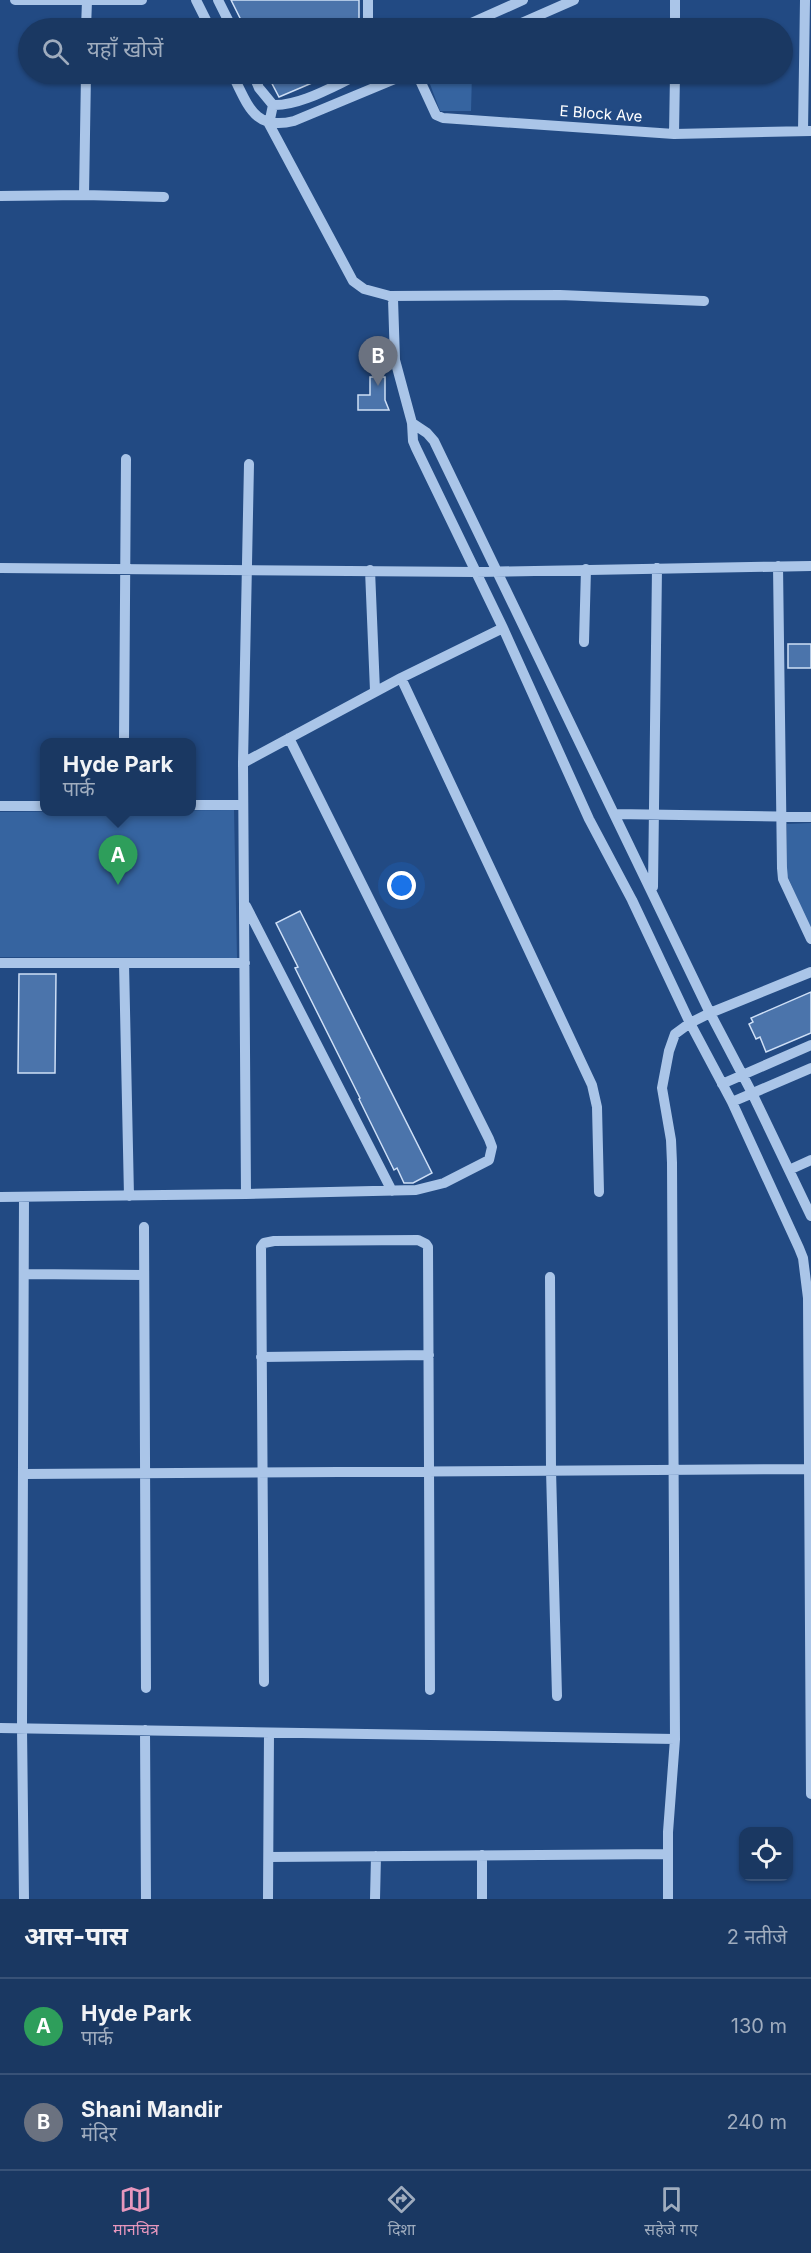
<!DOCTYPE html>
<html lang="hi">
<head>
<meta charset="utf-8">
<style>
	body { margin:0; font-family:Inter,"Noto Sans Devanagari",sans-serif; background:#27436b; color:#f1f3f6 }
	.controls { position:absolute; right:18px; bottom:18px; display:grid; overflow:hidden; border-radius:12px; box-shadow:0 2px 4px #0004 }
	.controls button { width:54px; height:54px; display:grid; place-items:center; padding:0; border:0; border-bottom:2px solid #385277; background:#1a3862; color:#f1f3f6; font:30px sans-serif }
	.you { position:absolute; left:402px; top:886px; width:21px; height:21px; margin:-15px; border:4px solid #fff; border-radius:50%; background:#1a73e8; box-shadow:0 0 0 9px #1a73e833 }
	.badge { display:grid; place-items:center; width:39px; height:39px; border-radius:50%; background:#e797bd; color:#fff; font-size:20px; font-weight:700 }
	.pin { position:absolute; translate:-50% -50px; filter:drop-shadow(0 2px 3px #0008) }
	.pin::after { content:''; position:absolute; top:32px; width:21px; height:18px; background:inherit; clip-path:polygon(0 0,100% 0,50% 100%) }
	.popup { position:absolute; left:40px; top:738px; width:156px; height:78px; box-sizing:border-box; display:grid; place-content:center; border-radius:12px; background:#1a3862; filter:drop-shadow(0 2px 4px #0005); font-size:20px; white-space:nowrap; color:#9facbe }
	.popup b { font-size:22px; color:#f1f3f6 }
	.popup::after { content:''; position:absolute; left:50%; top:100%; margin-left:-12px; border:12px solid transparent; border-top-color:#1a3862 }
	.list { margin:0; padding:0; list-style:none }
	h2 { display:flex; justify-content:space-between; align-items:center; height:78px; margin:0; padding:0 24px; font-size:26px }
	h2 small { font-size:20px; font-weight:400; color:#9facbe }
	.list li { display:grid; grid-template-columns:39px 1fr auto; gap:18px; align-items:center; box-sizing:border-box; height:96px; padding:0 24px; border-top:2px solid #385277 }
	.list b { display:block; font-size:22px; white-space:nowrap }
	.list p { margin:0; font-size:20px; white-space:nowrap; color:#9facbe }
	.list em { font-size:20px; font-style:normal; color:#9facbe }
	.icon { flex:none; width:33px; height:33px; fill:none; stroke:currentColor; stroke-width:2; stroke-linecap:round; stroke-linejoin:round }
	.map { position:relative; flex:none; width:811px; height:1899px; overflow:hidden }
	.search { position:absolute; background:#1a3862; box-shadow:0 2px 4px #0004; left:18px; right:18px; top:18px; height:66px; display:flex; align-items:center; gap:15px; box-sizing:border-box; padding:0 21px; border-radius:33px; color:#9facbe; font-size:22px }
	.sheet { height:270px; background:#1a3862 }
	nav { display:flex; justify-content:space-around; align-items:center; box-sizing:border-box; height:84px; border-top:2px solid #385277; background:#1a3862; font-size:16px; color:#9facbe }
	nav a { display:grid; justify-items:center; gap:3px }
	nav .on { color:#e797bd }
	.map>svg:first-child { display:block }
	.green { fill:#3664a0 }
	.building { fill:#4b74ab; stroke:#cedff6; stroke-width:1.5 }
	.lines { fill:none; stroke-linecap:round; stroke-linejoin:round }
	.minor { stroke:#aac5e8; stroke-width:10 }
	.labels { text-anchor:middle; stroke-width:4.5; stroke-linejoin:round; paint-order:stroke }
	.street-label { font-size:15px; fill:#fff; stroke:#224a83 }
</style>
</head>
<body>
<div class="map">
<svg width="811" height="1899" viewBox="0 0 811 1899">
	<rect width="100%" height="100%" fill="#224a83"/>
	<path class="green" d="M 434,74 L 472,74 L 471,111 L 440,111 L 427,76 Z
		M 234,810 L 237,958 L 0,957 L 0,812 Z
		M 811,823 L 811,930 L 787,875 L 787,824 Z"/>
	<path class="building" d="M 231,0 L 359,0 L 359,28 L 245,28 Z
		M 267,74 L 333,74 L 279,97 Z
		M 370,377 L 385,377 L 385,400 L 389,410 L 358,410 L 358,395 L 370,395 Z
		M 788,644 L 811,644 L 811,668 L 788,668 Z
		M 300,911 L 432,1173 L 413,1183 L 404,1183 L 397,1168 L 394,1170 L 359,1099 L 360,1098 L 295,968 L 298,967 L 276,923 Z
		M 19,974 L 56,974 L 55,1073 L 18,1073 Z
		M 811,992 L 811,1033 L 766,1052 L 760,1037 L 756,1039 L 749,1024 L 753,1022 L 751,1018 Z"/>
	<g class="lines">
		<path class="minor" d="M 15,0 L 142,0
			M 196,0 L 210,28
			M 218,0 L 232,28
			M 368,0 L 368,28
			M 86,28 L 87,1
			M 460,28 L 523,0
			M 510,28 L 574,0
			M 675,28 L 675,0
			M 232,74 C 248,104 253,131 294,121 L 407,74
			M 253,74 L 259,88 L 273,105 C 301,106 335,85 360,74
			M 417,74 L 436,115 L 443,118 L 674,134 L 811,131
			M 273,105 L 269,124 L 353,281 L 364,289 L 390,296 L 393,299 L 395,360 L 412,423 L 413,441 L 416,448 L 503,628 L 589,819 L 632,900 L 690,1023 L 732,1102 L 799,1248 L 803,1258 L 808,1298 L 811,1794
			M 803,131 L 805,0
			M 674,134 L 675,74
			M 84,195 L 164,197
			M 0,196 L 84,195 L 86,74
			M 390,296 L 560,295 L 704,301
			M 412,423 L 427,433 L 434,441 L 710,1013 L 752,1093 L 811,1216
			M 778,566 L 782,868 L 783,879 L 811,939
			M 0,568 L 475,572 L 811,566
			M 370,570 L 375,691
			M 584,642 L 586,569
			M 401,678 L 592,1085 L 597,1107 L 599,1192
			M 124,742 L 126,459
			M 243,763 L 401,678 L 503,628
			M 192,805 L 243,805
			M 0,806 L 45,806
			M 614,814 L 811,817
			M 653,887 L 657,568
			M 246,906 L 392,1191
			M 0,963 L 245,963
			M 124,963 L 129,1196
			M 722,1084 L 811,1045
			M 732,1102 L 811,1068
			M 789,1170 L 811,1160
			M 246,1194 L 243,763 L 249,464
			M 0,1197 L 246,1194 L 416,1190 L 444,1183 L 489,1160 L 492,1147 L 489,1139 L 289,738
			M 144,1227 L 146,1688
			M 24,1274 L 144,1275
			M 550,1277 L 551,1470 L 557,1696
			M 261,1357 L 429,1355
			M 24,1474 L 811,1469
			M 264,1682 L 261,1247 L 264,1243 L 274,1241 L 418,1240 L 426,1244 L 428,1247 L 430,1690
			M 0,1728 L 675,1739
			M 145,1730 L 146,1899
			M 269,1857 L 668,1854
			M 24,1899 L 22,1728 L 24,1197
			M 268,1899 L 269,1733
			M 375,1899 L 376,1856
			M 482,1899 L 482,1855
			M 668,1899 L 668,1832 L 675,1739 L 672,1163 L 671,1140 L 662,1088 L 669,1051 L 675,1034 L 690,1023 L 710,1013 L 811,972"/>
	</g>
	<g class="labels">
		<g class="street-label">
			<text transform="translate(601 114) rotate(4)" y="5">E Block Ave</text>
		</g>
	</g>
</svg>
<div class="controls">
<button><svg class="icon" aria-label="locate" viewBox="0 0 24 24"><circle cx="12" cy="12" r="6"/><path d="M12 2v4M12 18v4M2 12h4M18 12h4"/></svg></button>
</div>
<div class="you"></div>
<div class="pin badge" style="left:118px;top:885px;background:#2e9e5b">A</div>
<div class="popup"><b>Hyde Park</b>पार्क</div>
<div class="pin badge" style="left:378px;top:386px;background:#6b7280">B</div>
<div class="search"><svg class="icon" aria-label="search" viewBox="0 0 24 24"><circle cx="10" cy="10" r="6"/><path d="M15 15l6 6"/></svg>यहाँ खोजें</div>
</div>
<section class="sheet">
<h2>आस-पास<small>2 नतीजे</small></h2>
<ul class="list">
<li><span class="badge" style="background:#2e9e5b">A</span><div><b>Hyde Park</b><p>पार्क</p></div><em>130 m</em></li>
<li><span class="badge" style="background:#6b7280">B</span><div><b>Shani Mandir</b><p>मंदिर</p></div><em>240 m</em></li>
</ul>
</section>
<nav>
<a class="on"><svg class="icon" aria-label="map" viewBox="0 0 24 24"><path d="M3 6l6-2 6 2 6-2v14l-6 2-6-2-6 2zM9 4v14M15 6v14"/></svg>मानचित्र</a>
<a><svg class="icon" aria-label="directions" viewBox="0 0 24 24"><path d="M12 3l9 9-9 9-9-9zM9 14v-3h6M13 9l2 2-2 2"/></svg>दिशा</a>
<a><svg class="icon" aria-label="saved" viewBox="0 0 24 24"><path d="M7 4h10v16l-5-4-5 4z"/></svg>सहेजे गए</a>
</nav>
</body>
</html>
